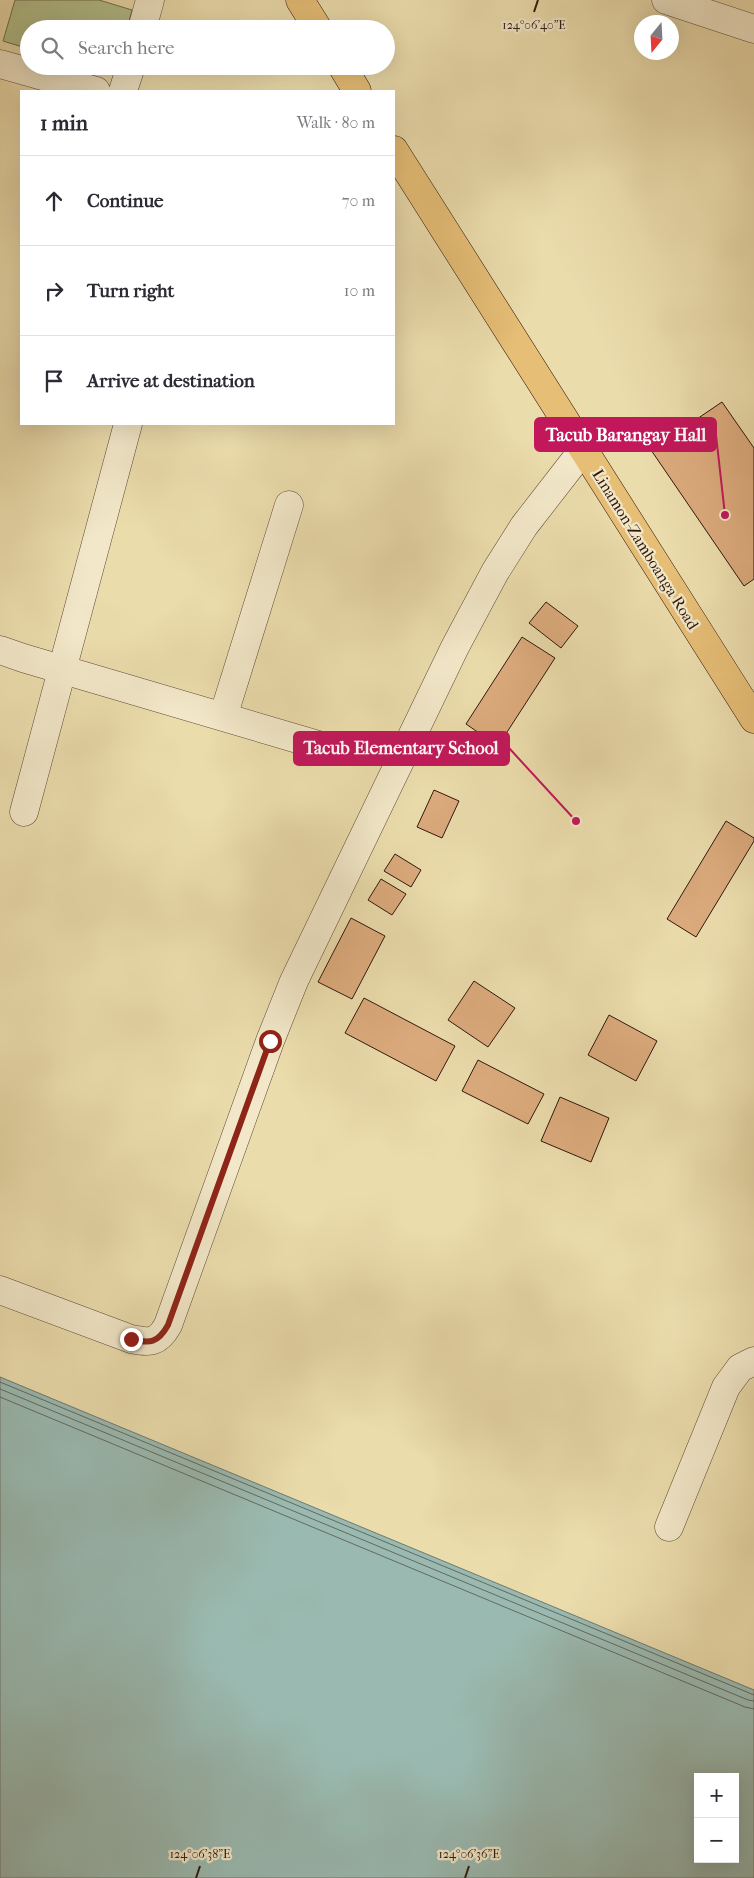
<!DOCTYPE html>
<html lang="en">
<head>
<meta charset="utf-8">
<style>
	body { margin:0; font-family:"IM FELL French Canon",serif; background:#f2f2f3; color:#2b2b33 }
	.controls { position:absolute; right:15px; bottom:15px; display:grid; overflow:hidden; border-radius:0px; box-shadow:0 5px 20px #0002 }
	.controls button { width:45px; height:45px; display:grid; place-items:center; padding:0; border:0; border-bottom:1px solid #e1e1e2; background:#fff; color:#2b2b33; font:25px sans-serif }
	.compass { position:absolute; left:634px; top:15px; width:45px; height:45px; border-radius:50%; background:#fff; box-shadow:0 5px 20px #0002; rotate:198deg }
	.stop { position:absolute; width:15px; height:15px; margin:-11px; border:4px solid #8f2418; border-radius:50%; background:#fff }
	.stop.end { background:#8f2418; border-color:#fff; box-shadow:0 1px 5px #0008 }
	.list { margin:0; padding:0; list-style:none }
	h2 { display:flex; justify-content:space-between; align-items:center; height:65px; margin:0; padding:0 20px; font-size:21px }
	h2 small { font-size:16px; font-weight:400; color:#7c7c81 }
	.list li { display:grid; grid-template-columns:32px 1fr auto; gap:15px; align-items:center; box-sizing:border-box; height:90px; padding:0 20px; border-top:1px solid #e1e1e2 }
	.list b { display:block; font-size:19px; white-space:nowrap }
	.list em { font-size:16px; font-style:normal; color:#7c7c81 }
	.icon { flex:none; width:28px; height:28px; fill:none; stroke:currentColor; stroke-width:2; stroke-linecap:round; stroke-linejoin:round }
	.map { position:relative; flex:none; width:754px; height:1878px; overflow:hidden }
	.search { position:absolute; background:#fff; box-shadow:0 5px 20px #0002; left:20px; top:20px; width:375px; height:55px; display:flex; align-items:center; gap:12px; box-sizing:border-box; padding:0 18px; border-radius:28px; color:#7c7c81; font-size:19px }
	.panel { position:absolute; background:#fff; box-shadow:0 5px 20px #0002; left:20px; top:90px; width:375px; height:335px; border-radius:0px }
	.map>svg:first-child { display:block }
	.green { fill:#b3c18c; stroke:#716c4d }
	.water { fill:#9abab1; stroke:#6f7970; fill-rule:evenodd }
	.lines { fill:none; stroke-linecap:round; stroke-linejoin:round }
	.shore { stroke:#646860; stroke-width:1 }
	.building { fill:#dcab7d; stroke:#2f170e }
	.minor-casing { stroke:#5e4836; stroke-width:29 }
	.highway-casing { stroke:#2f170e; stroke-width:29 }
	.minor { stroke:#f2e8c9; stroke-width:28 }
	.highway { stroke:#e6be76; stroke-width:28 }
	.route { stroke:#8f2418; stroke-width:6 }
	.ticks { fill:none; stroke:#2f170e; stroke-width:2 }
	.labels { text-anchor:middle; stroke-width:4.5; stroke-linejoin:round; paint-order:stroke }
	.street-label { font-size:16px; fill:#2f170e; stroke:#f2e8c9 }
	.ticks-label { font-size:12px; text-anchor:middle; fill:#2f170e; stroke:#f2e8c9; stroke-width:4.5; stroke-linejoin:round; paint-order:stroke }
	.leader { fill:none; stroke:#c2185b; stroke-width:2 }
	.callout-dot { fill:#c2185b; stroke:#f2e8c9; stroke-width:2 }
	.callout { fill:#c2185b; stroke:#c2185b; stroke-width:2 }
	.callout-label { font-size:18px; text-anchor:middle; font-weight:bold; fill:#fff }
</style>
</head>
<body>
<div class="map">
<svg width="754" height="1878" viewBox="0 0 754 1878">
	<rect width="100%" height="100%" fill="#ebdcac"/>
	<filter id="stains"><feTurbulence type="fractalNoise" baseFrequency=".004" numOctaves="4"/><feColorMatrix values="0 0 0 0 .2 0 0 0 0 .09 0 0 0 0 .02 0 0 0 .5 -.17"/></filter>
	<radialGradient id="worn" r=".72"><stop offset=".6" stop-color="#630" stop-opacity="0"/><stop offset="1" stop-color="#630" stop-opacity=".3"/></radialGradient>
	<path class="green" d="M 15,0 L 99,0 L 132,10 L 127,29 L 29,29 L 29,49 L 3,41 Z"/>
	<path class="water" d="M 0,1377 L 754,1690 L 754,1878 L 0,1878 ZM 698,1777 L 735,1777 L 735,1859 L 698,1859 Z"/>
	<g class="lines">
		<path class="shore" d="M 0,1382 L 754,1695
			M 0,1389 L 748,1700 L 754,1701
			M 0,1397 L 745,1707 L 754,1709"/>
	</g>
	<path class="building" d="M 722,402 L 754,448 L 754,579 L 744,586 L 651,450 Z
		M 546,602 L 578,626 L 561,648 L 529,623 Z
		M 522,637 L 555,658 L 498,746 L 466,724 Z
		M 434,790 L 459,801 L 442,838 L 417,827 Z
		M 726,821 L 754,838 L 754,841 L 696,937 L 667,919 Z
		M 395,854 L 421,870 L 411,887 L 384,871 Z
		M 381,879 L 406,894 L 392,915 L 368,900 Z
		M 351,918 L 385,936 L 352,999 L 318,982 Z
		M 474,981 L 515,1008 L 488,1047 L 448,1020 Z
		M 364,998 L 455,1046 L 436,1081 L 345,1033 Z
		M 609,1015 L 657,1041 L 636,1081 L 588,1055 Z
		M 478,1060 L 544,1094 L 528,1124 L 462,1091 Z
		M 560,1097 L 609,1118 L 591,1162 L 541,1141 Z"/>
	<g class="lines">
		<defs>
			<path id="minor" d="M 666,0 L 754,29
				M 142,29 L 150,0
				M 0,64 L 96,91
				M 123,91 L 131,66
				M 0,650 L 23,658 L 335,750
				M 223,717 L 289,505
				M 24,812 L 128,424
				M 0,1290 L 131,1339 C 150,1343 158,1343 168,1325 L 270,1041 L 294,981 L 455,647 L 495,572 L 524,526 L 583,450
				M 669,1527 L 726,1387 L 740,1368 L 754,1361"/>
			<path id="highway" d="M 300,0 L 318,29
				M 342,66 L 357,91
				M 394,150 L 754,719"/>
		</defs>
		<use href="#minor" class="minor-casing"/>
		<use href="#highway" class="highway-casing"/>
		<use href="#minor" class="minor"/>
		<use href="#highway" class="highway"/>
	</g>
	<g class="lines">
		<path class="route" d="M 131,1339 C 150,1344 158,1343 168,1325 L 270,1041"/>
	</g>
	<path class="ticks" d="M 534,12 L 538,0M 196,1878 L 200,1866M 465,1878 L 469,1866"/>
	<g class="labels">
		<g class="street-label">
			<text transform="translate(646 549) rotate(58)" y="6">Linamon-Zamboanga Road</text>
		</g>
	</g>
	<g class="ticks-label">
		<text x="534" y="29">124°06'40"E</text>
		<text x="200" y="1858">124°06'38"E</text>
		<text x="469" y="1858">124°06'36"E</text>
	</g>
	<path class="leader" d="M725 515L716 435M576 821L509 748"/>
	<g class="callout-dot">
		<circle cx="725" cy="515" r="5"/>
		<circle cx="576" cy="821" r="5"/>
	</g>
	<g class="callout">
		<rect x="535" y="418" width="181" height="33" rx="5"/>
		<rect x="294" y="732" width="215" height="33" rx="5"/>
	</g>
	<g class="callout-label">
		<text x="626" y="441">Tacub Barangay Hall</text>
		<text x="401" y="754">Tacub Elementary School</text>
	</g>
	<rect width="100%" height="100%" filter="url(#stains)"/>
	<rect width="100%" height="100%" fill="url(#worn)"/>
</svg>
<div class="controls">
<button>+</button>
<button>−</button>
</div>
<svg class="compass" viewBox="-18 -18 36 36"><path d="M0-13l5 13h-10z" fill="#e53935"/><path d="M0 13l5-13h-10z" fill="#7c7c81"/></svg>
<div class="stop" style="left:270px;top:1041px"></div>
<div class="stop end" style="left:131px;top:1339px"></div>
<div class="search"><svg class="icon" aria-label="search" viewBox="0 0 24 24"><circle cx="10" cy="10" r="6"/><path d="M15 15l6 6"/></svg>Search here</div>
<section class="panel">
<h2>1 min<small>Walk · 80 m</small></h2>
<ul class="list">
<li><svg class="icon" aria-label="ahead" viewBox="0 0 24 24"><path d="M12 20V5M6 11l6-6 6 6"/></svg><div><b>Continue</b></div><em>70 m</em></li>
<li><svg class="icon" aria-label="right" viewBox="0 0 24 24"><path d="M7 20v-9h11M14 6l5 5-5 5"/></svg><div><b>Turn right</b></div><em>10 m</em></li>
<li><svg class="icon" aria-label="arrive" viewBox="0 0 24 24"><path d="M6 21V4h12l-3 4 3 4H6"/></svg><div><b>Arrive at destination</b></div></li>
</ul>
</section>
</div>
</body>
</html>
